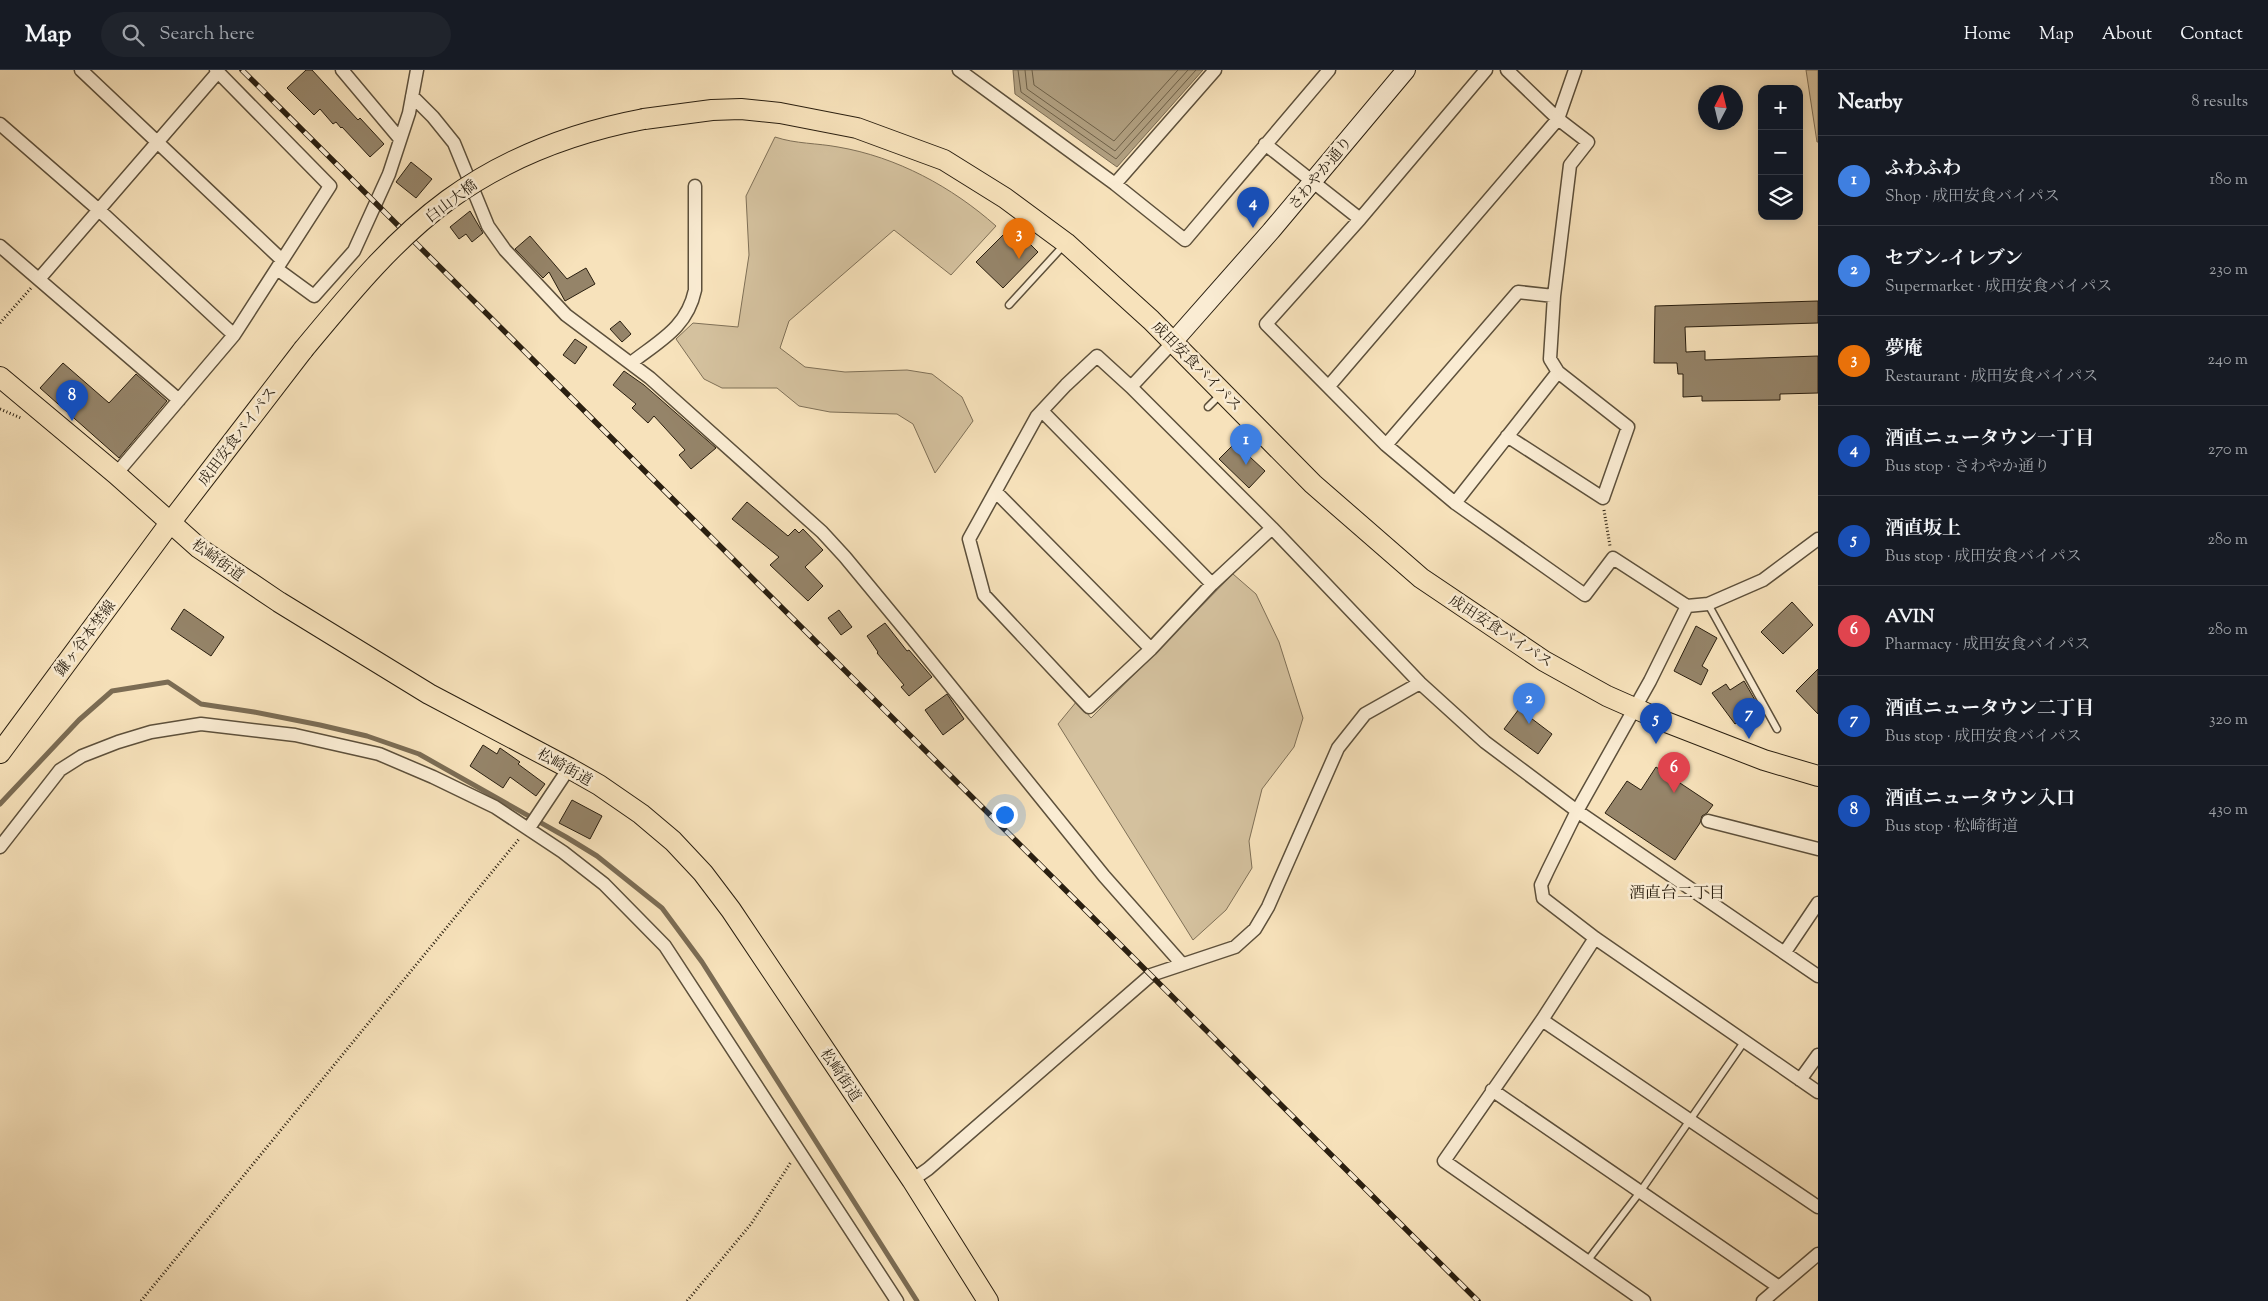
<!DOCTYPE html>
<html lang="en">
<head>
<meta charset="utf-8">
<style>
	body { margin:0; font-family:"Sorts Mill Goudy","Noto Serif JP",serif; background:#20242c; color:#f1f3f6 }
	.controls { position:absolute; right:15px; top:15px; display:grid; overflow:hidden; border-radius:10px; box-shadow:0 2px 12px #0003 }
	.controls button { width:45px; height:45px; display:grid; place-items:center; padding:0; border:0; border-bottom:1px solid #363941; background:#171b24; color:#f1f3f6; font:25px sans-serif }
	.compass { position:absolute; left:1698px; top:15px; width:45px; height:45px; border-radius:50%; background:#171b24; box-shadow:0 2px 12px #0003; rotate:7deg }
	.you { position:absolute; left:1004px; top:744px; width:18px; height:18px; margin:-12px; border:4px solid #fff; border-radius:50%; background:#1a73e8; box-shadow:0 0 0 8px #1a73e833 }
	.badge { display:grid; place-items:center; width:32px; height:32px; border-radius:50%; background:#7c3aed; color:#fff; font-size:16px; font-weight:700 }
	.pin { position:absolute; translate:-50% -41px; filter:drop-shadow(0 1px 2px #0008) }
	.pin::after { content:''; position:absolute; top:26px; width:18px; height:15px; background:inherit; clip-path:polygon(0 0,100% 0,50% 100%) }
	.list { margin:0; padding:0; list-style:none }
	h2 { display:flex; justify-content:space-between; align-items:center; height:65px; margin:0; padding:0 20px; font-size:21px }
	h2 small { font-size:16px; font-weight:400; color:#9ea1a6 }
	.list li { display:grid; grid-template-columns:32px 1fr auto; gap:15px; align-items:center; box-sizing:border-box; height:90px; padding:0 20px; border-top:1px solid #363941 }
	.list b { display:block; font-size:19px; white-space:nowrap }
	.list p { margin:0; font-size:16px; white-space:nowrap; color:#9ea1a6 }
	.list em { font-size:16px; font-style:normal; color:#9ea1a6 }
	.icon { flex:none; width:28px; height:28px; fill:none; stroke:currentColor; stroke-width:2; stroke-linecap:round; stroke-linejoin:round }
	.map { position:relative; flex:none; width:1818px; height:1231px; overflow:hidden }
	header { display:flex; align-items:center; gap:30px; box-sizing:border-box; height:70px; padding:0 25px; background:#171b24; border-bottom:1px solid #363941 }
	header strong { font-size:24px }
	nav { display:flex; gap:28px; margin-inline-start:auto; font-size:18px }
	.search { width:350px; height:45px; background:#20242c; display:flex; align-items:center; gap:12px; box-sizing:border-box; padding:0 18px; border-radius:28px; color:#9ea1a6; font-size:19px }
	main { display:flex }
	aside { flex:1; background:#171b24 }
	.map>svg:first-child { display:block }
	.green { fill:#d4c19e; stroke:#7f7057 }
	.water { fill:#b1a081; stroke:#7b6c54 }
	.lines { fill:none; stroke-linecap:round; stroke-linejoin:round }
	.shore { stroke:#6e6048; stroke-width:1 }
	.stream { stroke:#7b6c54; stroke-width:5 }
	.building { fill:#958469; stroke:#2a1f10 }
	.lane-casing { stroke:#5d503b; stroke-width:9 }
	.street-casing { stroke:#5d503b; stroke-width:15 }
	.secondary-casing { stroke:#2a1f10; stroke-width:20 }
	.primary-casing { stroke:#2a1f10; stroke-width:22 }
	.path { stroke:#2a1f10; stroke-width:3; stroke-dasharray:1 2.5; stroke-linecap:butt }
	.lane { stroke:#faecd3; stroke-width:6 }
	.street { stroke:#faecd3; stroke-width:12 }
	.secondary { stroke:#faecd3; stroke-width:18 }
	.primary { stroke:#f7e2bb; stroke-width:20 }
	.rail-casing { stroke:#2a1f10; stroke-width:5.5 }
	.rail { stroke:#faecd3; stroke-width:4; stroke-dasharray:11; stroke-linecap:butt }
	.primary-bridge-casing { stroke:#2a1f10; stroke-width:22; stroke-linecap:butt }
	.primary-bridge { stroke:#f7e2bb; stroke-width:20 }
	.labels { text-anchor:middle; stroke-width:5; stroke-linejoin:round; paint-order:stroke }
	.street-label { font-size:15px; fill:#2a1f10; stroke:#faecd3 }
	.neighbourhood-label { font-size:16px; fill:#2a1f10; stroke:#faecd3 }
</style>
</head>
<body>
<header>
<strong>Map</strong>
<div class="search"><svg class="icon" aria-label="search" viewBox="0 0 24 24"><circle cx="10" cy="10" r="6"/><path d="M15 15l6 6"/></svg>Search here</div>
<nav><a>Home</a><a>Map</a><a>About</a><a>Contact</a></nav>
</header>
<main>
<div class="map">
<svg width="1818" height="1231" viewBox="0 0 1818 1231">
	<rect width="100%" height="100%" fill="#f7e2bb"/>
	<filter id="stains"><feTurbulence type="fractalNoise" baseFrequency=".004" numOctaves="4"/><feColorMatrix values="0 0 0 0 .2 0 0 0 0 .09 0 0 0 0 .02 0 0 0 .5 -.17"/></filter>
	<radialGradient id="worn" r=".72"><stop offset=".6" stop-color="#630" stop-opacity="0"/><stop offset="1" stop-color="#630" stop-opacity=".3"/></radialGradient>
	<path class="green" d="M 1806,0 L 1818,0 L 1818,72 L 1817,72 Z
		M 775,67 C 796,74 817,73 838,77 C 897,87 952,117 996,156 L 951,205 L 894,160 L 789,251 L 780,278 L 805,297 L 845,302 L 907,300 L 932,304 L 962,327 L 973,351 L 935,403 L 913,354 L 897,344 L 830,342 L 799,336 L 777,318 L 722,318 L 704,309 L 676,269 L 693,253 L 738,257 L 749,185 L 746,126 Z
		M 1233,504 L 1256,524 L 1279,572 L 1303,648 L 1294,677 L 1262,719 L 1249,771 L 1252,798 L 1226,840 L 1193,870 L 1058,654 L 1077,631 L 1091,648 Z"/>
	<path class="water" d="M 1013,0 L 1203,0 L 1117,97 L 1015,24 Z"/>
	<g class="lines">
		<path class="shore" d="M 1018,0 L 1021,22 L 1116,89 L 1196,0
			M 1025,0 L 1027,19 L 1115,81 L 1188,0
			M 1032,0 L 1034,15 L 1114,71 L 1178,0"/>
		<path class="stream" d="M 0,734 L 79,650 L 112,621 L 168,612 L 201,634 L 254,642 L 320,655 L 367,666 L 419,684 L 566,767 L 597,786 L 662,838 L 702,892 L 917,1231"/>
	</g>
	<path class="building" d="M 306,0 L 312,0 L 358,50 L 360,48 L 384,74 L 370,87 L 342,57 L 341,58 L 336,52 L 333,54 L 320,39 L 314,45 L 287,18 Z
		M 411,92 L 432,109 L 416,128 L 396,112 Z
		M 470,141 L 483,163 L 472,172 L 466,164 L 459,169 L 450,157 Z
		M 1012,156 L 1038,182 L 1003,218 L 976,192 Z
		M 530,166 L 567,209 L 586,198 L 595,214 L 565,231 L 549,202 L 543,208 L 515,179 Z
		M 1818,231 L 1818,253 L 1685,257 L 1686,282 L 1705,281 L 1705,290 L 1818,286 L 1818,323 L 1780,324 L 1780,330 L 1702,331 L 1702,326 L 1683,327 L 1683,304 L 1678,304 L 1677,293 L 1654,293 L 1655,236 Z
		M 620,251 L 631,264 L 622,272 L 610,259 Z
		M 575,269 L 587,277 L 575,294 L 563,285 Z
		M 63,293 L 109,333 L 136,304 L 167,331 L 119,388 L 40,318 Z
		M 624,301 L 644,315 L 716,378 L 691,399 L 679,385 L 685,380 L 654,346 L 648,353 L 632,338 L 636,334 L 613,315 Z
		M 1235,373 L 1265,401 L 1249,418 L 1219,389 Z
		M 747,432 L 788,466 L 795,459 L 799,463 L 803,459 L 823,480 L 805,497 L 823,516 L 808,531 L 770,495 L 779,487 L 732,449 Z
		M 1792,532 L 1813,555 L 1783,584 L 1761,562 Z
		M 184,539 L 224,567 L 211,586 L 171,559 Z
		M 839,540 L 852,557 L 841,565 L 828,548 Z
		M 885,553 L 907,581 L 909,580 L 932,607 L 909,626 L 901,617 L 904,615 L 877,583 L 878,582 L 867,566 Z
		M 1696,556 L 1717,568 L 1702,596 L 1708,600 L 1701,615 L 1674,601 Z
		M 1818,599 L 1818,644 L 1796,621 Z
		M 1744,611 L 1759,637 L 1735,654 L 1712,623 L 1726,614 L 1730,620 Z
		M 947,624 L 964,649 L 943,665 L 925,640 Z
		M 1519,639 L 1552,664 L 1538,684 L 1504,659 Z
		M 483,675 L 497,684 L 500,678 L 520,692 L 518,694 L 545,714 L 536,726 L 510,707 L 503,718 L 470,696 Z
		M 1656,697 L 1713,735 L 1707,743 L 1702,746 L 1700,753 L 1675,790 L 1605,743 L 1627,711 L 1641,720 Z
		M 572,730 L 602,746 L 590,769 L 559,753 Z"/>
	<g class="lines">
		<defs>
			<path id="lane" d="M 1009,235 L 1064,175
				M 1208,337 L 1222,323
				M 1708,534 L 1777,659
				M 1588,1190 L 1640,1122 L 1744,972"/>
			<path id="street" d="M 81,0 L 282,190
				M 342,0 L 400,69
				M 959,0 L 1115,114 L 1185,170 L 1329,0
				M 1486,0 L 1360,149 L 1266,254 L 1386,375 L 1455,433 L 1585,525 L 1613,488 L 1687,536 L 1708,534 L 1763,510 L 1818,469
				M 412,26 L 433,47 L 454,73 L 488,156 L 505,180 L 566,245 L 650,308 L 822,462 L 845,487 L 907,562 L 1104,806 L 1182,894
				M 0,54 L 100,141 L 234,265
				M 1265,74 L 1360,149
				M 1115,114 L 1215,0
				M 0,176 L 179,330
				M 277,199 L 314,226 L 354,181 L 389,104 L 409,43 L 417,0
				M 39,209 L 218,2
				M 1097,286 L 1131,317 L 1272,458 L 1212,514 L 1151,579 L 1089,637 L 984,525 L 969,469 L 1037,346 L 1066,315 Z
				M 631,293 C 659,271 687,258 695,220 L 695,116
				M 1329,316 L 1558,49 L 1575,0
				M 1131,317 L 1173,272
				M 1042,341 L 1212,514
				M 1507,366 L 1603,428 L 1628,357 L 1558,302 L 1550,289 L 1554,226 L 1570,95 L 1588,72 L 1558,49 L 1507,0
				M 1386,375 L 1518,222 L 1554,226
				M 116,404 L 234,265 L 330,116 L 216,0
				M 996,422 L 1151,579
				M 1455,433 L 1558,302
				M 1272,458 L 1420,613 L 1485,672 L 1577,741 L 1818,906
				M 1687,536 L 1650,611 L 1577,741 L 1548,800 L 1541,815 L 1543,828 L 1595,868 L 1818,1022
				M 1708,751 L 1818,779
				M 529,758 L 569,698
				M 0,777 L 60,700 L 82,686 L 118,672 L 151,662 L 201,654 L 295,665 L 379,684 L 433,707 L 495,737 L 563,782 L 604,814 L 665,876 L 897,1231
				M 1595,868 L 1542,950 L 1444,1091 L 1644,1231
				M 1785,882 L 1818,833
				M 1542,950 L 1818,1137
				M 1800,1010 L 1818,985
				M 1492,1020 L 1779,1217
				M 912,1110 L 928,1099 L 1151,905 L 1235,877 L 1255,859 L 1268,837 L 1338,678 L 1365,644 L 1420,613
				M 1763,1231 L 1818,1184"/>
			<path id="secondary" d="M 1173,272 L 1271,161 L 1406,0"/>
			<path id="primary" d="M 644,49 L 712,40 L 741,39 L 780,43 L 857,58 L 944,90 L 1005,128 L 1066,173 L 1151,250 L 1313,414 L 1421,508 L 1544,591 L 1607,626 L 1666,652 L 1764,690 L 1818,706
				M 0,307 L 116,404 L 199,478 L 279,532 L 429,624 L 569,698 L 599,715 L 641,744 L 673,771 L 703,803 L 731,840 L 912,1110 L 988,1231
				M 0,683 L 170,453 L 303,280"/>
		</defs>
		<use href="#lane" class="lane-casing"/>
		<use href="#street" class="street-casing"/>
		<use href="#secondary" class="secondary-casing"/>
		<use href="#primary" class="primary-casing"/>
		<path class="path" d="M 0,253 L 31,218
			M 0,339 L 21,348
			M 1604,440 L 1610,476
			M 141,1231 L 519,769
			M 687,1231 L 751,1154 L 791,1092"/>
		<use href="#lane" class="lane"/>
		<use href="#street" class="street"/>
		<use href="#secondary" class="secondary"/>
		<use href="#primary" class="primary"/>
		<defs>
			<path id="rail" d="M 242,0 L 1478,1231"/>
		</defs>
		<use href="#rail" class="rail-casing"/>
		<use href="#rail" class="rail"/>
		<defs>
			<path id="primary-bridge" d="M 303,280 C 347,227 392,171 448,130 C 506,88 575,62 644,49"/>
		</defs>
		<use href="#primary-bridge" class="primary-bridge-casing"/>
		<use href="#primary-bridge" class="primary-bridge"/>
	</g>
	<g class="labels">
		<g class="street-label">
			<text transform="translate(1320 103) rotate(-50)" y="5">さわやか通り</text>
			<text transform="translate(451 131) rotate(-37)" y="5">白山大橋</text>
			<text transform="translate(1197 296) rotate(45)" y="5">成田安食バイパス</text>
			<text transform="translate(237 366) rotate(-53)" y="5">成田安食バイパス</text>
			<text transform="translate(218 490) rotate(36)" y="5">松崎街道</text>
			<text transform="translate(1501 561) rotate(33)" y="5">成田安食バイパス</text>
			<text transform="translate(85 568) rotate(-53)" y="5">鎌ヶ谷本埜線</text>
			<text transform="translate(565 697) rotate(29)" y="5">松崎街道</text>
			<text transform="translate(841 1005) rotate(56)" y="5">松崎街道</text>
		</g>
		<g class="neighbourhood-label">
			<text x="1677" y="828">酒直台二丁目</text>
		</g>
	</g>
	<rect width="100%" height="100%" filter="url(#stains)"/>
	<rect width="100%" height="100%" fill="url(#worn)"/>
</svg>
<div class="controls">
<button>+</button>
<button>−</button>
<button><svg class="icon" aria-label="layers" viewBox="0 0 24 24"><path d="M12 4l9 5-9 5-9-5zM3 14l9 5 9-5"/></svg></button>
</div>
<svg class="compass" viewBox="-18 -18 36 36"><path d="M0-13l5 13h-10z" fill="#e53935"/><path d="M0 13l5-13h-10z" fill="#9ea1a6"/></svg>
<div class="you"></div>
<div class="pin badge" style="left:1246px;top:395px;background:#3f7fe0">1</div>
<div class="pin badge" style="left:1529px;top:654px;background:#3f7fe0">2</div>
<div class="pin badge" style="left:1019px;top:189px;background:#e8710a">3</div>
<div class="pin badge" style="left:1253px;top:158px;background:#1a4fb4">4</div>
<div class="pin badge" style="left:1656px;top:674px;background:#1a4fb4">5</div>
<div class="pin badge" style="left:1674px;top:723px;background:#e0444e">6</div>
<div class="pin badge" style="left:1749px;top:669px;background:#1a4fb4">7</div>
<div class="pin badge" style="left:72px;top:351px;background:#1a4fb4">8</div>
</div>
<aside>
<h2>Nearby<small>8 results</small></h2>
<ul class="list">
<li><span class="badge" style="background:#3f7fe0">1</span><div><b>ふわふわ</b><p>Shop · 成田安食バイパス</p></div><em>180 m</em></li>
<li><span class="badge" style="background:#3f7fe0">2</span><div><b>セブン-イレブン</b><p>Supermarket · 成田安食バイパス</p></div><em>230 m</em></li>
<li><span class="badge" style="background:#e8710a">3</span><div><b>夢庵</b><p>Restaurant · 成田安食バイパス</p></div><em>240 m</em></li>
<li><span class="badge" style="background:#1a4fb4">4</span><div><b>酒直ニュータウン一丁目</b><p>Bus stop · さわやか通り</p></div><em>270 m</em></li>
<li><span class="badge" style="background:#1a4fb4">5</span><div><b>酒直坂上</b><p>Bus stop · 成田安食バイパス</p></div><em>280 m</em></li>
<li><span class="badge" style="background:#e0444e">6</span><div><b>AVIN</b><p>Pharmacy · 成田安食バイパス</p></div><em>280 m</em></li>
<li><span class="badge" style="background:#1a4fb4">7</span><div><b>酒直ニュータウン二丁目</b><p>Bus stop · 成田安食バイパス</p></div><em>320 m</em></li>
<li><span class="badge" style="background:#1a4fb4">8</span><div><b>酒直ニュータウン入口</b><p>Bus stop · 松崎街道</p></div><em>430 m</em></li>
</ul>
</aside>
</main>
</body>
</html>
